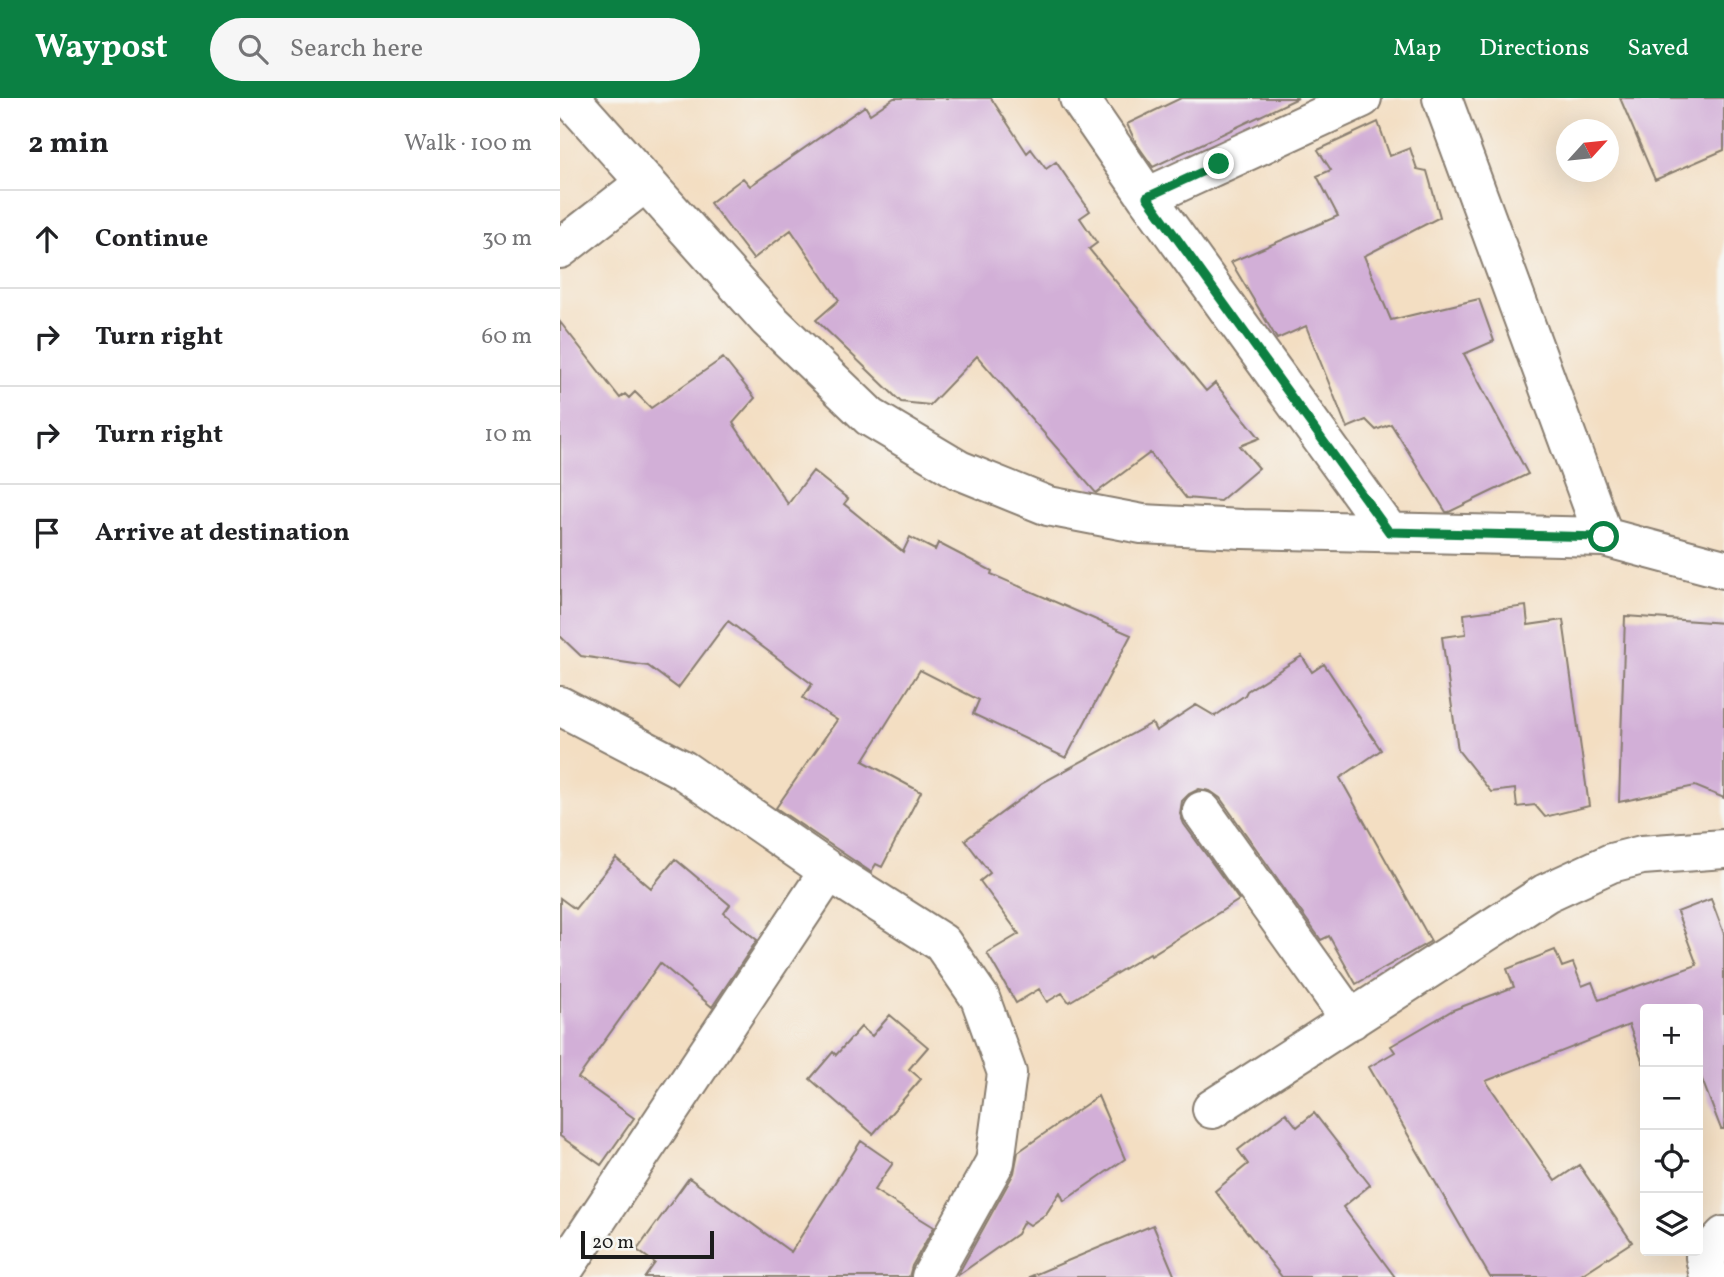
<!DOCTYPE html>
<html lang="en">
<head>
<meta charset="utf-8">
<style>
	body { margin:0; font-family:Vollkorn,serif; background:#f6f6f6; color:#202124 }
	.controls { position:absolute; right:21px; bottom:21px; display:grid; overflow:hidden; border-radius:7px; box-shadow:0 7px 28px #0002 }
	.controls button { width:63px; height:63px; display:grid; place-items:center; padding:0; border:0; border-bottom:2px solid #e0e0e0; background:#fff; color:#202124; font:35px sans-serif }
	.compass { position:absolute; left:996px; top:21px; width:63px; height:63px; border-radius:50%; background:#fff; box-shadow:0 7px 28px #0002; rotate:63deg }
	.scale { position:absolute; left:21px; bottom:18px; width:133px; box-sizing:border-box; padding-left:7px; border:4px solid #1c1c1c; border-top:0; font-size:19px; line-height:24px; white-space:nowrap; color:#1c1c1c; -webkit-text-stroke:5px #f6f6f2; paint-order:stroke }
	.stop { position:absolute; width:21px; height:21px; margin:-16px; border:5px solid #0b8043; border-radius:50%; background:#fff }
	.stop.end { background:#0b8043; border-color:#fff; box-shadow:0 2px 7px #0008 }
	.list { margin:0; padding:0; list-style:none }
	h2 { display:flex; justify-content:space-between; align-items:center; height:91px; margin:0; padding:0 28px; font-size:30px }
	h2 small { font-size:23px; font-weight:400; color:#757577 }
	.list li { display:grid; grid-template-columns:46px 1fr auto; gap:21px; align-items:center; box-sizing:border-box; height:98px; padding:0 28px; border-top:2px solid #e0e0e0 }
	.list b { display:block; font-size:26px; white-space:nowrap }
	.list em { font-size:23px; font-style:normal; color:#757577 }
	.icon { flex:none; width:38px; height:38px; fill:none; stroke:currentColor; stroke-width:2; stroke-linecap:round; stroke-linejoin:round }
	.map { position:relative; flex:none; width:1164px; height:1179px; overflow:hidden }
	header { display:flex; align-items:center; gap:42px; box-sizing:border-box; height:98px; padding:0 35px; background:#0b8043; color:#fff }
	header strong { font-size:33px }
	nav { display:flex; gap:38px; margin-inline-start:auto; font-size:24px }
	.search { width:490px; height:63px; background:#f6f6f6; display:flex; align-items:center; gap:18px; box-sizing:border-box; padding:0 24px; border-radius:38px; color:#757577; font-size:26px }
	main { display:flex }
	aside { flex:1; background:#fff }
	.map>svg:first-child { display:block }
	.building { fill:#d2afd7 }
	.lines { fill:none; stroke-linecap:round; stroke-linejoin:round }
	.minor-casing { stroke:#887d6f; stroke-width:42 }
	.minor { stroke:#fff; stroke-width:38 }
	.route { stroke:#0b8043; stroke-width:9 }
</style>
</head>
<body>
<header>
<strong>Waypost</strong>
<div class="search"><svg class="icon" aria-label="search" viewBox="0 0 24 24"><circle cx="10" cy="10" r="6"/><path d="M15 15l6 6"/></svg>Search here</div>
<nav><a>Map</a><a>Directions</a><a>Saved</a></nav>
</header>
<main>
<aside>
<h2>2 min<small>Walk · 100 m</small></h2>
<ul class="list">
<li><svg class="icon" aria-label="ahead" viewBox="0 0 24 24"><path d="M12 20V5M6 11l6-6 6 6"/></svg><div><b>Continue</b></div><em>30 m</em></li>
<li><svg class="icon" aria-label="right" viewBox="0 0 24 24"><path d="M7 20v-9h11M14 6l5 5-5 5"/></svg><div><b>Turn right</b></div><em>60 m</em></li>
<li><svg class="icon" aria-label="right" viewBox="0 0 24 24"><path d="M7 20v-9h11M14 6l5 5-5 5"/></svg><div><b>Turn right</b></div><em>10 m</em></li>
<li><svg class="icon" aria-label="arrive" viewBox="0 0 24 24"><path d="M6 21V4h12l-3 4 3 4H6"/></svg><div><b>Arrive at destination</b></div></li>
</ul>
</aside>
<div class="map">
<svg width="1164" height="1179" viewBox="0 0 1164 1179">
	<rect width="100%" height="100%" fill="#f6f6f2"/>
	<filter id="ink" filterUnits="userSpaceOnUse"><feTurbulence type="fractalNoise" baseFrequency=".0143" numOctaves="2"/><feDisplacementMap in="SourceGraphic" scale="14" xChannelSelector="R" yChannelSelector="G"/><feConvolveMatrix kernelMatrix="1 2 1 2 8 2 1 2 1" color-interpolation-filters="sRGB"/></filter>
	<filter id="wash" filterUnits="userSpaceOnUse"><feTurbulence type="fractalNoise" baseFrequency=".00686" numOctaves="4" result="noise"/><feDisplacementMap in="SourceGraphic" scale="28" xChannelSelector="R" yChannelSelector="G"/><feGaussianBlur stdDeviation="1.57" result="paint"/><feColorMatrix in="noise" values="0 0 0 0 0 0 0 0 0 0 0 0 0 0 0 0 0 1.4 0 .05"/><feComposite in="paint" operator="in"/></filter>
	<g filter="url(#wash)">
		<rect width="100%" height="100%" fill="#f3dec2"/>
		<g id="blocks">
			<path class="building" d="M 334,0 L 431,0 L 467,55 L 471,51 L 486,71 L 496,64 L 530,113 L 520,120 L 537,145 L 529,151 L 646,293 L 655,285 L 700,340 L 680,348 L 699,370 L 660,403 L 626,400 L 590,355 L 536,395 L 417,258 L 370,307 L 341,304 L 256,222 L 279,202 L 231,132 L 193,161 L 150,105 L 183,80 L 190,88 L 305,8 L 310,16 Z
				M 621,0 L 738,0 L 593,69 L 576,45 L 567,26 Z
				M 1060,0 L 1164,0 L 1164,52 L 1095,82 Z
				M 818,24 L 830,58 L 850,50 L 857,71 L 867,73 L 880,119 L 804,158 L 831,222 L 919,201 L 934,243 L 904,256 L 968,376 L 889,414 L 886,414 L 831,326 L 816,332 L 806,322 L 787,330 L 746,228 L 717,241 L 671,164 L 778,118 L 757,78 L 771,72 L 758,52 Z
				M 0,224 L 60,300 L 65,296 L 69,300 L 75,294 L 91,310 L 163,260 L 195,300 L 173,325 L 228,406 L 253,373 L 288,401 L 284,406 L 343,454 L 350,439 L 375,452 L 378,445 L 432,473 L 431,476 L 571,537 L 506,660 L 413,616 L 419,602 L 360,572 L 303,663 L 361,694 L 322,769 L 316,766 L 311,774 L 216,710 L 277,622 L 243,600 L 252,586 L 168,523 L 118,590 L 88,568 L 21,558 L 0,538 Z
				M 966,508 L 968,527 L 1003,522 L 1029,708 L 985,719 L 975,707 L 957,709 L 955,691 L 931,694 L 898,652 L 882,539 L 906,536 L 904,516 Z
				M 1065,518 L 1164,525 L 1164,700 L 1135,688 L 1059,704 Z
				M 742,558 L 752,574 L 764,566 L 821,652 L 780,680 L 871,843 L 796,886 L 769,838 L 761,842 L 660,700 L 650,693 L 639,691 L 629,696 L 622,703 L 620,716 L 624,726 L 679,802 L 591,857 L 590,855 L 509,904 L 502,895 L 487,904 L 479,891 L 456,905 L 427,855 L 459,836 L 420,783 L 430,775 L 405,742 L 482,685 L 592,625 L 596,633 L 636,607 L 655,618 L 685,597 L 687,593 Z
				M 56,760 L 91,790 L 115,761 L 170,807 L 164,815 L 197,842 L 152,909 L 100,865 L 18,980 L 74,1020 L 41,1067 L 0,1038 L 0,800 L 15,811 Z
				M 1151,801 L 1164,836 L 1164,1031 L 1161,1031 L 1138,971 L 1138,911 L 1085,911 L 1085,964 L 1083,965 L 1069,927 L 926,983 L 995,1083 L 1019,1067 L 1072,1144 L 1018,1179 L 930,1179 L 809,969 L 835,954 L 831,948 L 893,912 L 954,889 L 947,871 L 995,852 L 1002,869 L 1013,865 L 1022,888 L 1032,884 L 1039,902 L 1137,867 L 1117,814 Z
				M 330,917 L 368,949 L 349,971 L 361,981 L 313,1036 L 250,981 L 273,954 L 276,957 L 301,929 L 312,938 Z
				M 538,998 L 565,1061 L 504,1103 L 500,1094 L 486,1116 L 470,1127 L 464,1123 L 457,1136 L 397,1178 L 454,1075 L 458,1054 Z
				M 726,1015 L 737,1029 L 754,1015 L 810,1087 L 783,1109 L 835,1179 L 722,1179 L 655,1093 L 688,1066 L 678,1052 Z
				M 301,1043 L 333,1065 L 314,1092 L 374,1129 L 352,1168 L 349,1179 L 85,1179 L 95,1165 L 77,1152 L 129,1080 L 231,1154 Z
				M 593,1127 L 615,1179 L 469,1179 Z"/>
		</g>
	</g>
	<g filter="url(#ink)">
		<use href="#blocks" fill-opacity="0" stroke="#887d6f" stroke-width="2"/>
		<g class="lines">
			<defs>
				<path id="minor" d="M 10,0 L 208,221 L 310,319 L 399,372 L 488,408 L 582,426 L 682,431 L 1044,439 L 1164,471
					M 519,0 L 587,99 L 829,434
					M 882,0 L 1044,439
					M 587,99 L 802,0
					M 0,151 L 86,84
					M 0,608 L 123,672 L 269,773 L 382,845 L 420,900 L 447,975 L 435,1064 L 371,1179
					M 642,713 L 791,922
					M 652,1011 L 986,795 L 1051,765 L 1082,757 L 1164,751
					M 0,1177 L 269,773
					M 1149,1179 L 1145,1159 L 1164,1138"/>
			</defs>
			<use href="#minor" class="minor-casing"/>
			<use href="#minor" class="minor"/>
		</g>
	</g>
	<g class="lines" filter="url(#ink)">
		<path class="route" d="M 659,66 L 587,99 L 829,434 L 1044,439"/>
	</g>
</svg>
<div class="controls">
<button>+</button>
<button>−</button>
<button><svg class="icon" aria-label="locate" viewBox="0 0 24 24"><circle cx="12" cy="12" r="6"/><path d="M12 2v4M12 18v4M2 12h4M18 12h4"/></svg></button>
<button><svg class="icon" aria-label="layers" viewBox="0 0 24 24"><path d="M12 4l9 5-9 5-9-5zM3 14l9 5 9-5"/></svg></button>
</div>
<svg class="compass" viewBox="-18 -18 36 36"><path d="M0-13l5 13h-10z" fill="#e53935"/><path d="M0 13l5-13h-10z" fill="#757577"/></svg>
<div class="scale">20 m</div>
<div class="stop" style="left:1044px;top:439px"></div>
<div class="stop end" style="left:659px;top:66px"></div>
</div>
</main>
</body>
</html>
